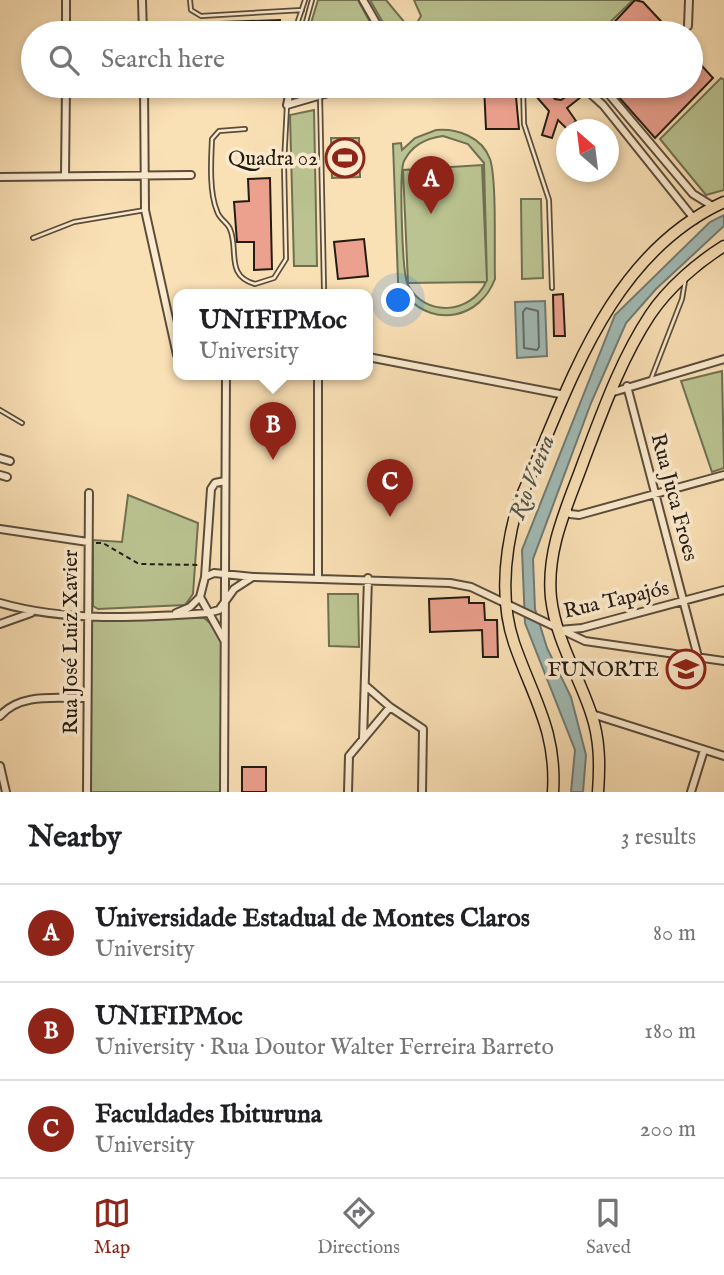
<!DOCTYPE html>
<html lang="en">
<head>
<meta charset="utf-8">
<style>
	body { margin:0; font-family:"IM FELL English",serif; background:#f6f6f6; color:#202124 }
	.compass { position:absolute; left:556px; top:119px; width:63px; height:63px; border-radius:50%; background:#fff; box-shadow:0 4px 10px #0003; rotate:332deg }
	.you { position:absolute; left:399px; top:301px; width:24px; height:24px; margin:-18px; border:5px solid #fff; border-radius:50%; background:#1a73e8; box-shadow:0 0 0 10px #1a73e833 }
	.badge { display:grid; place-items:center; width:46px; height:46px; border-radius:50%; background:#8f2418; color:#fff; font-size:23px; font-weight:700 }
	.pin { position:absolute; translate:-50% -58px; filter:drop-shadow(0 2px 4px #0008) }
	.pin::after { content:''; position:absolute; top:37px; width:24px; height:21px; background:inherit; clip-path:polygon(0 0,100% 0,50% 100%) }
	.popup { position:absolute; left:173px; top:289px; width:200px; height:91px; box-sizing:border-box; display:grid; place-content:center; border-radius:14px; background:#fff; filter:drop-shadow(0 2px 5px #0005); font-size:23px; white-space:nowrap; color:#757577 }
	.popup b { font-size:26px; color:#202124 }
	.popup::after { content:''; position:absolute; left:50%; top:100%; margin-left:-14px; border:14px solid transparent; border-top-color:#fff }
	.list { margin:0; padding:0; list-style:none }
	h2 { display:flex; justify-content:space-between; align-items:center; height:91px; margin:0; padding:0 28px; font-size:30px }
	h2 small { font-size:23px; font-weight:400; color:#757577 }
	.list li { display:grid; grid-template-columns:46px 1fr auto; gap:21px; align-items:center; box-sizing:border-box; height:98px; padding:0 28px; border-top:2px solid #e0e0e0 }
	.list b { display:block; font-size:26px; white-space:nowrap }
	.list p { margin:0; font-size:23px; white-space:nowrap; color:#757577 }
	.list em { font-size:23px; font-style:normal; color:#757577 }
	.icon { flex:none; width:38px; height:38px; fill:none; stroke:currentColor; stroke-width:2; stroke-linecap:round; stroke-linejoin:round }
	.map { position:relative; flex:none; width:724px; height:792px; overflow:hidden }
	.search { position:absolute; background:#fff; box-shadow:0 4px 10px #0003; left:21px; right:21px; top:21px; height:77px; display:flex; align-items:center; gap:18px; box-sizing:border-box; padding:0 24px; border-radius:38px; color:#757577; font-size:26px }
	.sheet { height:385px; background:#fff }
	nav { display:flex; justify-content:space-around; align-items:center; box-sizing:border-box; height:98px; border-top:2px solid #e0e0e0; background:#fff; font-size:19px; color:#757577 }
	nav a { display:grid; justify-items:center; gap:4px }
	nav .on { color:#8f2418 }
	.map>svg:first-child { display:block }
	.green { fill:#bac391; stroke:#6f7052; stroke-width:2; fill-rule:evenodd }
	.water { fill:#a1bbb6; stroke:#6f7b75; stroke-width:2 }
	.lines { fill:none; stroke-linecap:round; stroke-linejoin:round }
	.shore { stroke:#626c64; stroke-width:2 }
	.building { fill:#eca18f; stroke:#241c13; stroke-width:2 }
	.service-casing { stroke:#5a4d3c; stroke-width:6 }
	.minor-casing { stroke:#5a4d3c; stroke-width:10 }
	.primary-casing { stroke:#241c13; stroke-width:13 }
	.path { stroke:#241c13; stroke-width:2; stroke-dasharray:5 3.5; stroke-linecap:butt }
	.service { stroke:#fcebcf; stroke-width:2.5 }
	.minor { stroke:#fcebcf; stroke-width:6 }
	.primary { stroke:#fae0b5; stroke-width:10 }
	.labels { text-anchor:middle; stroke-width:7; stroke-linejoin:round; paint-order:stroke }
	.poi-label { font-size:21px; fill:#241c13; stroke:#fcebcf; text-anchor:end }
	.street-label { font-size:21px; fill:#241c13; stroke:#fcebcf }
	.water-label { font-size:23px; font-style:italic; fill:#50544c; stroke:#fcebcf }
</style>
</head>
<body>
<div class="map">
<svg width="724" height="792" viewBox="0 0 724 792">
	<rect width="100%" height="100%" fill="#fae0b5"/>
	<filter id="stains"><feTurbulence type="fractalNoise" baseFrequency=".00286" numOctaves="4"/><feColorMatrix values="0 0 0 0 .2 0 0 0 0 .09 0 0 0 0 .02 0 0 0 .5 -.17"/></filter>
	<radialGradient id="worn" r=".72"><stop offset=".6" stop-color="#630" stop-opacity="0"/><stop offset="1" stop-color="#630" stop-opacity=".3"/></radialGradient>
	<path class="green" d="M 318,0 L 358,0 L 376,33 L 308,33 Z
		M 370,0 L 386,0 L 410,29 L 414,28 L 421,16 L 414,0 L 633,0 L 599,33 L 389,33 Z
		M 721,78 L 724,80 L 724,190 L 706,195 L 660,139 Z
		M 314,110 L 317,266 L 294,266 L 290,115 Z
		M 436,130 C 457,128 482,137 490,159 C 497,180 494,253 495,279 C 480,318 435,328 407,297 L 407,307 L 399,308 L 393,144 L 401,143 L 402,150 L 415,138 ZM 443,136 L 468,144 L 484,163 L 487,281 L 482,165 L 403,170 L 408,283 L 486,282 C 471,314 425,318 408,285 C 402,275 399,171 404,161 C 412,145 427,138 443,136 Z
		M 331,138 L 359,138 L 360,177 L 332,178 Z
		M 521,199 L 541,199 L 543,278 L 522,279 Z
		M 722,371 L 724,468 L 712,472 L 681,381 Z
		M 128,495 L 198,523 L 193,594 L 185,605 L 98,609 L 93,606 L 93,540 L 122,542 Z
		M 328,594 L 358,594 L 359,647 L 329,646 Z
		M 95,618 L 204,618 L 215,627 L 223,645 L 222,792 L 91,792 L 91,623 Z"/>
	<path class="water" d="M 724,215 L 724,226 L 656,289 L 626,323 L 591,403 L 533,559 L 535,609 L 547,648 L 571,697 L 586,755 L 583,792 L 571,792 L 575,750 L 525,623 L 522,550 L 615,315 L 710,222 Z
		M 545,301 L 547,356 L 517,358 L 515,302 Z"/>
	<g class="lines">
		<path class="shore" d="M 526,308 L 538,311 L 539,347 L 537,350 L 524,348 L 523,312 Z"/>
	</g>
	<path class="building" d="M 635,0 L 643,2 L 672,33 L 604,33 Z
		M 280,20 L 281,33 L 191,33 L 191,23 Z
		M 691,54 L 713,78 L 655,138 L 609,86 L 691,86 Z
		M 484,86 L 515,86 L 519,129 L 486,129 Z
		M 544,86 L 555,99 L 561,100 L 575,91 L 581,97 L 567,108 L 576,121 L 567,129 L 558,120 L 552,138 L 542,135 L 549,111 L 534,94 Z
		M 270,178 L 272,269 L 254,270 L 254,242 L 237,242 L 234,202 L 249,201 L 248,179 Z
		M 364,239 L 368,276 L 338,279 L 334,242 Z
		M 563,294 L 565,336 L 554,336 L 553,295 Z
		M 469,597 L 469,603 L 484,603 L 485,620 L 497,620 L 498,657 L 483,657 L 482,630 L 430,632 L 429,599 Z
		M 242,767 L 266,767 L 266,792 L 242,792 Z"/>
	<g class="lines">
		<defs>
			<path id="service" d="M 190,0 L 191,10 L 201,16 L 302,10
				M 294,33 L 305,0
				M 303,33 L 312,0
				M 523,86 L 524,124 L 549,200 L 552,288
				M 320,96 L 324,288
				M 245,129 L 219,131 L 212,139 C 211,160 209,192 217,211 C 219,219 227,222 230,229 C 239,250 225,276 255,284 L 274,278 L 286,259 L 284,164 L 287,105
				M 33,238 L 74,222 L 145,210
				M 651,379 L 682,299 L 685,281
				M 0,410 L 22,423"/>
			<path id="minor" d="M 142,0 L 143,33
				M 363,0 L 382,33
				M 688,26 L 689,0
				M 66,33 L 66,0
				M 144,86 L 145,210 L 177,355
				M 291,86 L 287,105 L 352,86
				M 582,86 L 603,105 L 695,220
				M 602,86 L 693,194 L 714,207
				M 65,176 L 66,86
				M 0,177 L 191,175
				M 368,357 L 565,395
				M 318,374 L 318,578
				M 627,386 L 698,657
				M 610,393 L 724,359
				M 0,458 L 10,461
				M 0,475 L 7,477
				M 566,509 L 570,514 L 579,515 L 724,475
				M 0,529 L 88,542
				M 205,577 L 214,573 L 253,577 L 450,583 L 471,587 L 585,641 L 724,661
				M 0,603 C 66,622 139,618 208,613 L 219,610 L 234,589 L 251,578
				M 176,613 L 190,607 L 200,597
				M 0,624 L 31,613
				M 559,630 L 582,628 L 724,590
				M 224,640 L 200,597 L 205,577 L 211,489 L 215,483 L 225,481
				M 367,687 L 390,707 L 423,729 L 422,792
				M 592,714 L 724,756
				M 0,716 C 21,692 57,699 87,698
				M 363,739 L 368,578
				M 0,766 L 6,792
				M 87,792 L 89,493
				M 224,792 L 226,374
				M 348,792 L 349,756 L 390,707
				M 691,792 L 704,750"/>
			<path id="primary" d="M 553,792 C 557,731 533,698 514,643 C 499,598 505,549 518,504 C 567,395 605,256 724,202
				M 598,792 C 600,765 600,739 591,713 C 578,674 556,640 551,598 C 546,548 568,505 584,460 C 603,410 621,359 650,315 C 668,288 697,263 724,246"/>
		</defs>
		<use href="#service" class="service-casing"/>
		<use href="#minor" class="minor-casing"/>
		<use href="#primary" class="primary-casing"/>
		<path class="path" d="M 96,543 L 103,543 L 139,564 L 200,565"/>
		<use href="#service" class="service"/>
		<use href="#minor" class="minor"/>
		<use href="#primary" class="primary"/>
	</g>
	<defs>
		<symbol id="stadium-ring" viewBox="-11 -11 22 22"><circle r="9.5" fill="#fcebcf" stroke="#8f2418" stroke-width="1.5"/><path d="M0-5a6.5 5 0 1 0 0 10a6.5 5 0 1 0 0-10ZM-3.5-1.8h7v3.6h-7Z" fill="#8f2418"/></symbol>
		<symbol id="school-ring" viewBox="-11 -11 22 22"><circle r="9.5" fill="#fcebcf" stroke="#8f2418" stroke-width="1.5"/><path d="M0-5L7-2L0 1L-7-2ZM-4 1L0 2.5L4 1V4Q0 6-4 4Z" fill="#8f2418"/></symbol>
	</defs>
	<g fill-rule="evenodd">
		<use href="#stadium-ring" x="323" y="136" width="44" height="44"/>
		<use href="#school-ring" x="664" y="647" width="44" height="44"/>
	</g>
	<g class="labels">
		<g class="poi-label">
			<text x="318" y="165">Quadra 02</text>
			<text x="659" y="676">FUNORTE</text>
		</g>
		<g class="street-label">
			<text transform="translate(675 497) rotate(75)" y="7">Rua Juca Froes</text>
			<text transform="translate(616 599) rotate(-13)" y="7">Rua Tapajós</text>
			<text transform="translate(70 642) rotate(-90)" y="7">Rua José Luiz Xavier</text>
		</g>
		<g class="water-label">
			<text transform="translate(531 477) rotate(-69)" y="8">Rio Vieira</text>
		</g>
	</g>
	<rect width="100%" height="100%" filter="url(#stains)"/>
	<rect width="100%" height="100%" fill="url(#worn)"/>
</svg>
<svg class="compass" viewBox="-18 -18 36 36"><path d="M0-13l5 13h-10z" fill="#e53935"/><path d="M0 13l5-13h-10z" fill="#757577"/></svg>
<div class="you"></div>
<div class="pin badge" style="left:431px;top:214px">A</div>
<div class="pin badge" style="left:273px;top:460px">B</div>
<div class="popup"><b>UNIFIPMoc</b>University</div>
<div class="pin badge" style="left:390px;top:517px">C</div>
<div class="search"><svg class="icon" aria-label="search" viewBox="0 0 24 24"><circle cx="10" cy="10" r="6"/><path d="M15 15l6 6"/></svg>Search here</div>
</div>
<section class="sheet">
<h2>Nearby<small>3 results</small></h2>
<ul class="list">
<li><span class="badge">A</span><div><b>Universidade Estadual de Montes Claros</b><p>University</p></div><em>80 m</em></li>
<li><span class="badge">B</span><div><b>UNIFIPMoc</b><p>University · Rua Doutor Walter Ferreira Barreto</p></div><em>180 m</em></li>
<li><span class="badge">C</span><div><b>Faculdades Ibituruna</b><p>University</p></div><em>200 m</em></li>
</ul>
</section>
<nav>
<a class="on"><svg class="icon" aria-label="map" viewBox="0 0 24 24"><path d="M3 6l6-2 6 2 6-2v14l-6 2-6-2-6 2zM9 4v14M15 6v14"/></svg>Map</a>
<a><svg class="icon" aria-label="directions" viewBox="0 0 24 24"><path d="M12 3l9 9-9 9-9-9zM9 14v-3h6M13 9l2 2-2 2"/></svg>Directions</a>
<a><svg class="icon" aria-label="saved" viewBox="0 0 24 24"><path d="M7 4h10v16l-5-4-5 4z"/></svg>Saved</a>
</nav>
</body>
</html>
